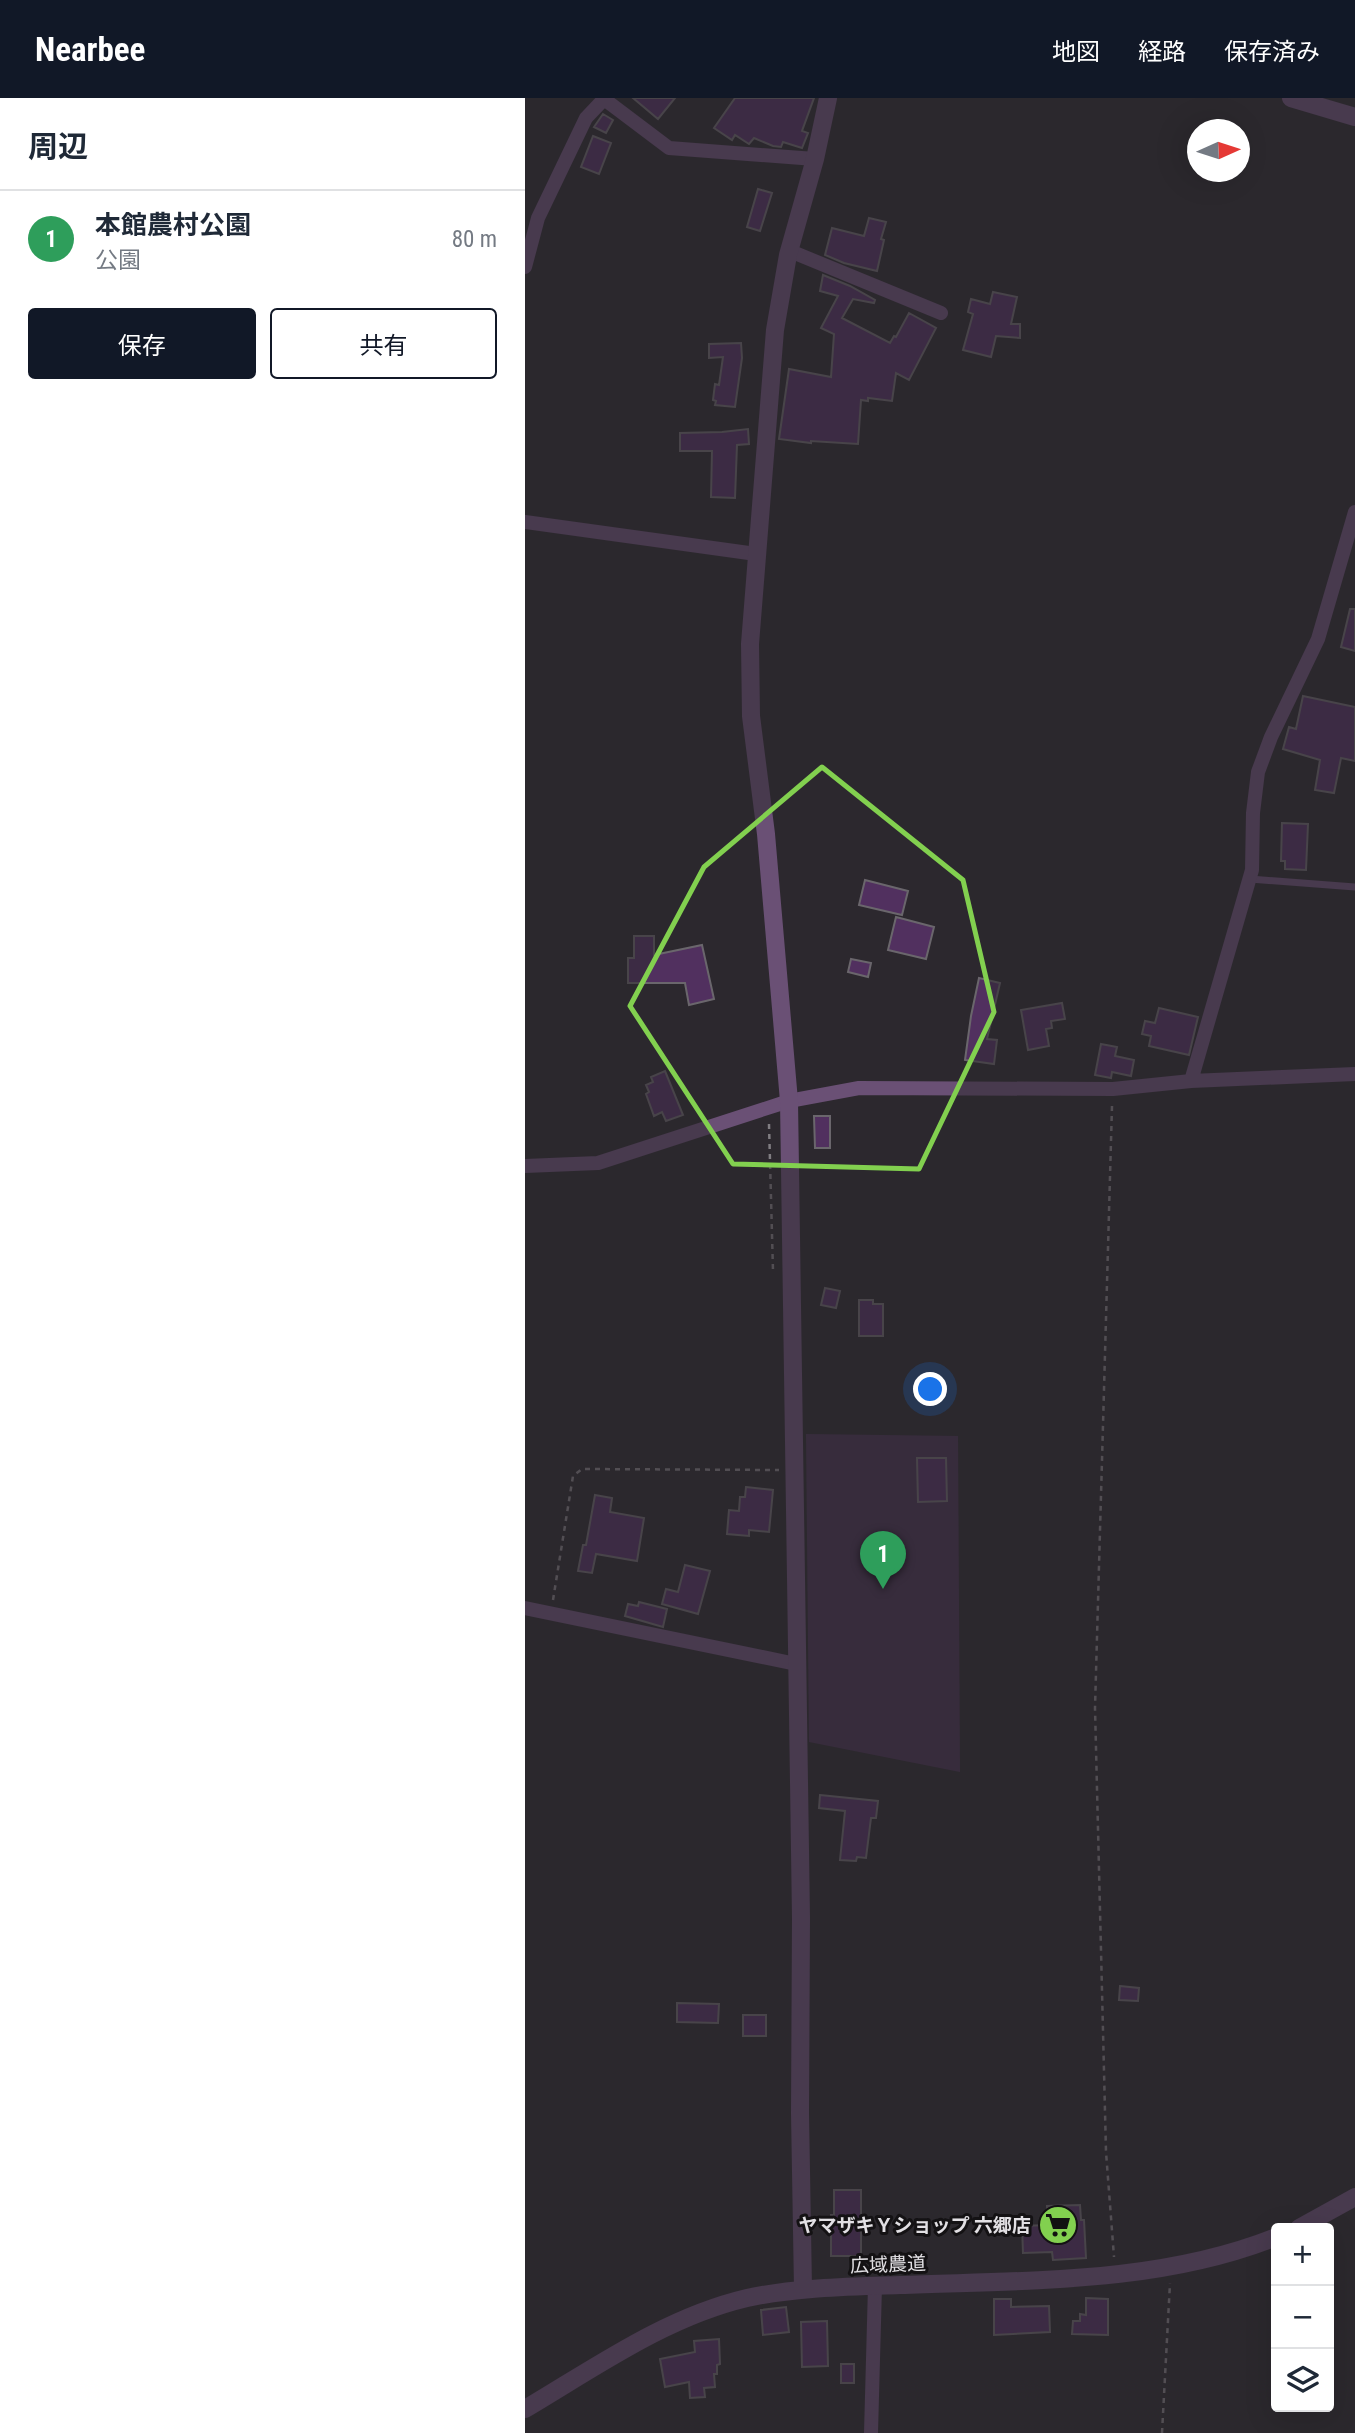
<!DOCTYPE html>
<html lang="ja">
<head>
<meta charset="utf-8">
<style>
	body { margin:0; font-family:"Roboto Condensed","Noto Sans JP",sans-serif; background:#f2f2f3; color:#1f2937 }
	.controls { position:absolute; right:21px; bottom:21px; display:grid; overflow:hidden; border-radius:7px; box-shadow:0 7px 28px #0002 }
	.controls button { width:63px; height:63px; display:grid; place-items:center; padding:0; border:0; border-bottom:2px solid #e0e1e3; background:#fff; color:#1f2937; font:35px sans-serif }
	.compass { position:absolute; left:662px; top:21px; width:63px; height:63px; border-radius:50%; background:#fff; box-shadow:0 7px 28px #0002; rotate:87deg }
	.you { position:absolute; left:406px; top:1292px; width:24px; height:24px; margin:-18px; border:5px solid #fff; border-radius:50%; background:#1a73e8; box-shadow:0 0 0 10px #1a73e833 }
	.badge { display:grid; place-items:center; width:46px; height:46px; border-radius:50%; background:#111827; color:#fff; font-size:23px; font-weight:700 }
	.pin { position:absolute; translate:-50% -58px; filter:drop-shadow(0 2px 4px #0008) }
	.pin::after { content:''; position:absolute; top:37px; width:24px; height:21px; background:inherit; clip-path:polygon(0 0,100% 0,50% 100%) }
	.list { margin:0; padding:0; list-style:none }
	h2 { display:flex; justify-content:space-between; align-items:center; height:91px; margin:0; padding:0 28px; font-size:30px }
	h2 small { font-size:23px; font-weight:400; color:#747a83 }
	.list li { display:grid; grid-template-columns:46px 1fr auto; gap:21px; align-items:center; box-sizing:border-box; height:98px; padding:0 28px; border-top:2px solid #e0e1e3 }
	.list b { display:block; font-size:26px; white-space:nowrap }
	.list p { margin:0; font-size:23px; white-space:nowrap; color:#747a83 }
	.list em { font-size:23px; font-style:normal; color:#747a83 }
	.actions { display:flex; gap:14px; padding:21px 28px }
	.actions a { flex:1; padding:16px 0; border:2px solid #111827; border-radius:7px; text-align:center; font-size:24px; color:#111827 }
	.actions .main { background:#111827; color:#fff }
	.icon { flex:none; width:38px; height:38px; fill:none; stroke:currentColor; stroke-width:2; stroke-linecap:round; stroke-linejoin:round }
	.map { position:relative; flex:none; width:830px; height:2335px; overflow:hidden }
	header { display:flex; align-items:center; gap:42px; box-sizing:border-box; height:98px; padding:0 35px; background:#111827; color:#fff }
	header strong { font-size:33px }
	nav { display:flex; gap:38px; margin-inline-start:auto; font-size:24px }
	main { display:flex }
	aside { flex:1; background:#fff }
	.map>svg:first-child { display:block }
	.green { fill:#46324f }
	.building { fill:#51305f; stroke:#6a666c; stroke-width:2 }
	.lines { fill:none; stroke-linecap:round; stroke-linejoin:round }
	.path { stroke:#807d82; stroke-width:2.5; stroke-dasharray:5 5; stroke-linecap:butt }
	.service { stroke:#6a5075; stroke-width:7 }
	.minor { stroke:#6a5075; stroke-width:14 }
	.tertiary { stroke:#6a5075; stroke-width:18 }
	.marked { fill:none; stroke:#82d04f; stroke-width:5; stroke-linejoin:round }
	.labels { text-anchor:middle; stroke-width:6; stroke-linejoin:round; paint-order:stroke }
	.poi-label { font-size:19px; font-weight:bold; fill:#e2e0e4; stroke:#141214; text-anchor:end }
	.street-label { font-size:19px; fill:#e2e0e4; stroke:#141214 }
</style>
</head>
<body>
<header>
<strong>Nearbee</strong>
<nav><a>地図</a><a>経路</a><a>保存済み</a></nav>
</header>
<main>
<aside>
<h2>周辺<small></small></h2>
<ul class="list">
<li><span class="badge" style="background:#2e9e5b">1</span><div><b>本館農村公園</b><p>公園</p></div><em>80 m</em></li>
</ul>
<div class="actions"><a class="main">保存</a><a>共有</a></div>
</aside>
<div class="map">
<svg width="830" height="2335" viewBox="0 0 830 2335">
	<rect width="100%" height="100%" fill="#2c282e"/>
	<path class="green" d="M 281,1336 L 433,1338 L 435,1674 L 284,1644 Z"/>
	<path class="building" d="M 108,0 L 150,0 L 133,21 Z
		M 210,0 L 289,0 L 277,33 L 283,35 L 277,50 L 258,44 L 256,49 L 248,48 L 229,40 L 224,46 L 210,37 L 207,42 L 189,30 Z
		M 78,16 L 88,22 L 81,35 L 69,29 Z
		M 68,38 L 86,45 L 74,76 L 56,69 Z
		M 233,91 L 247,95 L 235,133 L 222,129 Z
		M 344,120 L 361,124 L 356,141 L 359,142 L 352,173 L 319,165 L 300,157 L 307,130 L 339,138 Z
		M 298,177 L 325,188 L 350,202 L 349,205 L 328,201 L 317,220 L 365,245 L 369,238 L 371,239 L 384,215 L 411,230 L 384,282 L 371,275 L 367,303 L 343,300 L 343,303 L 336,302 L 333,346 L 286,343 L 286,345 L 254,341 L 264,271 L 306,279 L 309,236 L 296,230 L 313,198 L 295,193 Z
		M 468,194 L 492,199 L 486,226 L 495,226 L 495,240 L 471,238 L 466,259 L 438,252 L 448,216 L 443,214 L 446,201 L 465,206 Z
		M 216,245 L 217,260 L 210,309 L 190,307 L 191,303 L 188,302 L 190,286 L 194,287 L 198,259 L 184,260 L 184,246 Z
		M 223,331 L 224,346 L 212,347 L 210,400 L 186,399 L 187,353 L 155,353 L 155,335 L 197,334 Z
		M 825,511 L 830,511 L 830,553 L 816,549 Z
		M 778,598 L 830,609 L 830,663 L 816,660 L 809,695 L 790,692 L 795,662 L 758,651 L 764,629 L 771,631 Z
		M 757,725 L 783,726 L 781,772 L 760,771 L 760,763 L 756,763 Z
		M 340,782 L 383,793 L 377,817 L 334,807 Z
		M 371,819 L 409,829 L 401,861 L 363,852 Z
		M 109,838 L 129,838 L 129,857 L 177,847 L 189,901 L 164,907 L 160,885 L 103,885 L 103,860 L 109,860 Z
		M 326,861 L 346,865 L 343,879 L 323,874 Z
		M 454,880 L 475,885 L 462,941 L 472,942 L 469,966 L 440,962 L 446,918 Z
		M 537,905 L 540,921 L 526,923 L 527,930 L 521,931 L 524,948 L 503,952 L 496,912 Z
		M 634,910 L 673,919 L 664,957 L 624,948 L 626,938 L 617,936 L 620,923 L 630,925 Z
		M 576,946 L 592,949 L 590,958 L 609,962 L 606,978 L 587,974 L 586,980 L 570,977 Z
		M 140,973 L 158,1017 L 141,1023 L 137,1014 L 129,1018 L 121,996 L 124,994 L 121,987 L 128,984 L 126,979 Z
		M 289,1018 L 305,1018 L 305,1050 L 290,1050 Z
		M 300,1190 L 315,1193 L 311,1210 L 296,1207 Z
		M 334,1202 L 348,1202 L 348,1206 L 358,1206 L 358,1238 L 334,1238 Z
		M 392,1360 L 421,1360 L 422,1403 L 393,1404 Z
		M 221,1389 L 248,1392 L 244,1434 L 224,1432 L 224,1438 L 202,1436 L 204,1412 L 214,1413 L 215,1399 L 220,1399 Z
		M 70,1397 L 87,1400 L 85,1414 L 119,1420 L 112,1463 L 71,1456 L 67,1475 L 53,1473 L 58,1447 L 61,1447 Z
		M 160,1467 L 185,1473 L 173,1516 L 137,1506 L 141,1491 L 153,1494 Z
		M 114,1504 L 142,1511 L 138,1529 L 100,1518 L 103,1506 L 113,1508 Z
		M 295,1697 L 353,1703 L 351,1720 L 346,1720 L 341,1760 L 332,1759 L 331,1763 L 315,1762 L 320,1713 L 294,1710 Z
		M 595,1888 L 614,1890 L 613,1903 L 594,1902 Z
		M 152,1905 L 194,1906 L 193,1925 L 152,1924 Z
		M 218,1917 L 241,1917 L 241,1938 L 218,1938 Z
		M 309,2092 L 336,2092 L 336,2158 L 306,2158 L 306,2117 L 309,2117 Z
		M 555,2107 L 556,2122 L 559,2122 L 561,2160 L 528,2162 L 527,2154 L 498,2155 L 497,2128 L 523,2127 L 522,2108 Z
		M 561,2200 L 583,2201 L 583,2237 L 547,2236 L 548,2223 L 555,2223 L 555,2216 L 561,2217 Z
		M 469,2201 L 486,2201 L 486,2209 L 524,2208 L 525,2234 L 469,2237 Z
		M 261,2209 L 264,2234 L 238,2237 L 236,2212 Z
		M 302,2223 L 303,2268 L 277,2269 L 276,2224 Z
		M 194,2241 L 195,2266 L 192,2267 L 192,2276 L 189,2276 L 190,2289 L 179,2290 L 180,2299 L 165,2300 L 164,2284 L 140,2289 L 135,2261 L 170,2254 L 169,2243 Z
		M 316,2266 L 329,2266 L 329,2285 L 316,2285 Z"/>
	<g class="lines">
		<path class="path" d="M 587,1008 L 570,1610 L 581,2054 L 589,2159
			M 244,1026 L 248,1173
			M 28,1502 L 48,1378 L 57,1371 L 254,1372
			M 637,2335 L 645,2185"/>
		<path class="service" d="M 725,781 L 830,789"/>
		<path class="minor" d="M 79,1 L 144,50 L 290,61
			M 265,153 L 416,215
			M 0,169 L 13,120 L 61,20 L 80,0
			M 0,424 L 231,456
			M 666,983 L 727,772 L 728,715 L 733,674 L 746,639 L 793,541 L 830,414
			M 0,1068 L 73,1065 L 264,1003 L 334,990 L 588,991 L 666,983 L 830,976
			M 0,1510 L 271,1566
			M 346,2335 L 350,2188"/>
		<path class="tertiary" d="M 766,0 L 830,19
			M 774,2130 L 830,2099
			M 278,2190 L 275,2015 L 276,1820 L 264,1003 L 241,736 L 226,618 L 225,546 L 250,232 L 263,157 L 290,61 L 303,0
			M 0,2311 C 71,2269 141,2219 222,2200 C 273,2189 323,2189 375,2187 C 500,2182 633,2186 751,2139"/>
	</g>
	<path d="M0 0H830V2335H0ZM 297,669 L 438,782 L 469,914 L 394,1071 L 208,1066 L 105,908 L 179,769 Z" fill="#2c282e" fill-opacity=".55" fill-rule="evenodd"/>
	<path class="marked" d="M 297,669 L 438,782 L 469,914 L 394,1071 L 208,1066 L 105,908 L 179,769 Z"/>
	<defs>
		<symbol id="supermarket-disc" viewBox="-11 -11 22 22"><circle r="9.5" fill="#82d04f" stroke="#141214"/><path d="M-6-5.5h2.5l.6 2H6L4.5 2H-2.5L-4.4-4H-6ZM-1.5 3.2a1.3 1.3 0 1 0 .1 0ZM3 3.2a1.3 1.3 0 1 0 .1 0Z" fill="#111"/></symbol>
	</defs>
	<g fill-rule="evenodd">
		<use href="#supermarket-disc" x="511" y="2105" width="44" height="44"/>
	</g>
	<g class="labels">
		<g class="poi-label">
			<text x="506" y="2134">ヤマザキＹショップ 六郷店</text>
		</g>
		<g class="street-label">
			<text transform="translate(363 2166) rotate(-2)" y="7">広域農道</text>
		</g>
	</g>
</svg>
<div class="controls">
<button>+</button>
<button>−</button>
<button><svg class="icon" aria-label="layers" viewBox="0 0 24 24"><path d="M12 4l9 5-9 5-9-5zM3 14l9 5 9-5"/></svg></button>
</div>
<svg class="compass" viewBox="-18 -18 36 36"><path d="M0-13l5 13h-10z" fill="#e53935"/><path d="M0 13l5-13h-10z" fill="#747a83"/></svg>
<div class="you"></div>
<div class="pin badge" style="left:358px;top:1491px;background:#2e9e5b">1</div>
</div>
</main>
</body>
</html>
